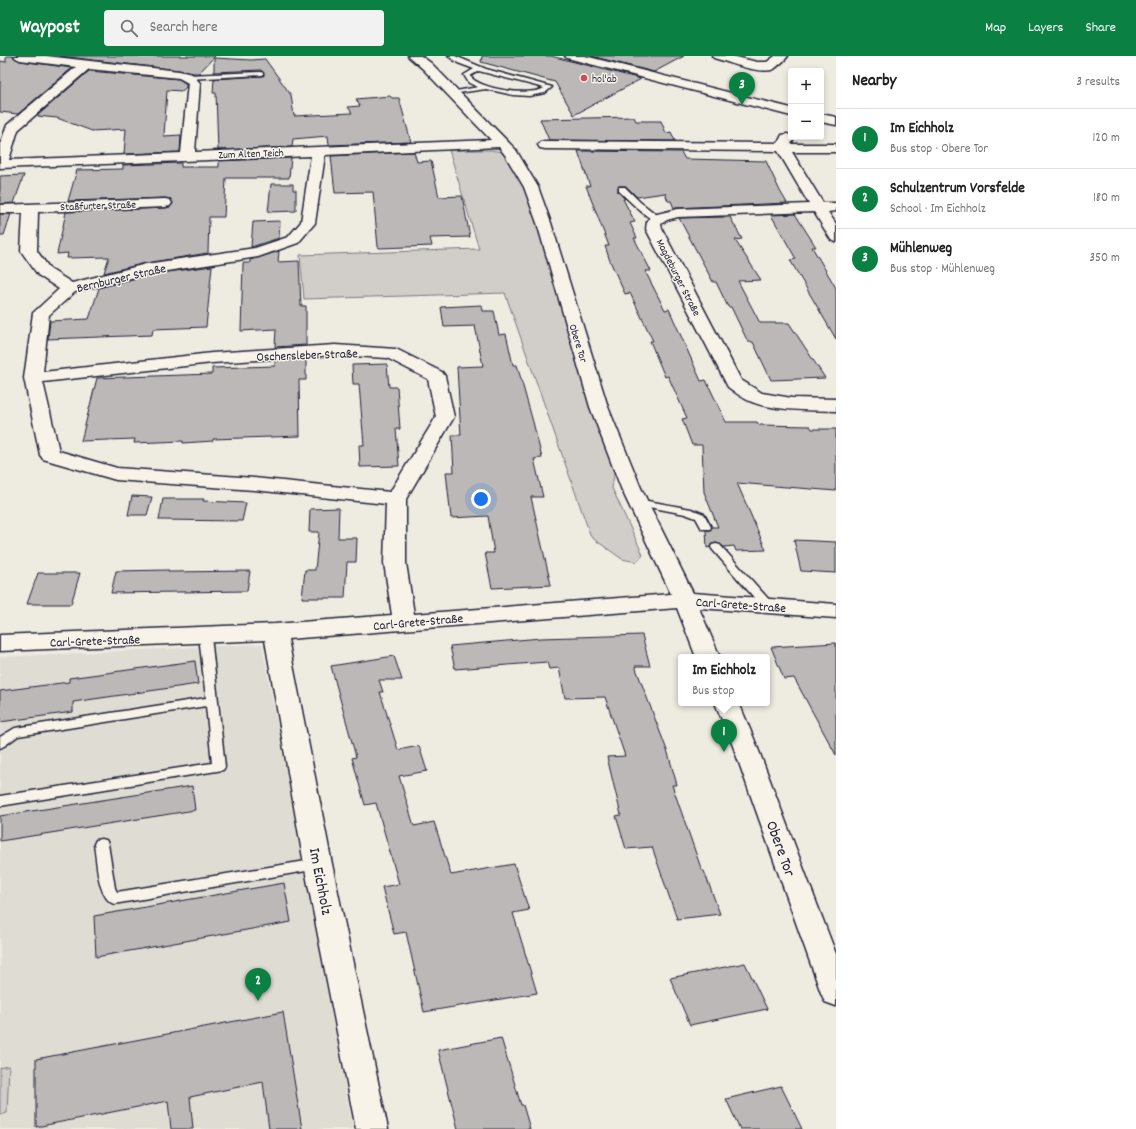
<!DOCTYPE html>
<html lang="en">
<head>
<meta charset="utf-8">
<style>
	body { margin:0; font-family:Dekko,sans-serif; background:#f2f2f2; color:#222 }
	.controls { position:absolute; right:12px; top:12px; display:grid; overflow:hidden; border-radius:4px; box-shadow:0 2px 6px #0003 }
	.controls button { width:36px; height:36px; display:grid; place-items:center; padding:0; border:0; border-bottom:1px solid #e0e0e0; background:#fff; color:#222; font:20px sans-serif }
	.you { position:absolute; left:481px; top:443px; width:14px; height:14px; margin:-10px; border:3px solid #fff; border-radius:50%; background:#1a73e8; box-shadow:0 0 0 6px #1a73e833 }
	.badge { display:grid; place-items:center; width:26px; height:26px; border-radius:50%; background:#0b8043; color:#fff; font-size:13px; font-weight:700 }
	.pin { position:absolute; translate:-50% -33px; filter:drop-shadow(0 1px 2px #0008) }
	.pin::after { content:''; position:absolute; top:21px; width:14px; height:12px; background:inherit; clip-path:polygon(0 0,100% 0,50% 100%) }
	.popup { position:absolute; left:678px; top:598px; width:92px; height:52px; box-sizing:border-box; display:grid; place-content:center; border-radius:4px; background:#fff; filter:drop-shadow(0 1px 3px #0005); font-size:13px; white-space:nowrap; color:#767676 }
	.popup b { font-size:15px; color:#222 }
	.popup::after { content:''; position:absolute; left:50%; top:100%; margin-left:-8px; border:8px solid transparent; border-top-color:#fff }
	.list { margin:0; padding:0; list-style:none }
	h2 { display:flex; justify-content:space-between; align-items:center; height:52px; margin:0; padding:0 16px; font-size:17px }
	h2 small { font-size:13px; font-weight:400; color:#767676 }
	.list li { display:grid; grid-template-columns:26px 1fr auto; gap:12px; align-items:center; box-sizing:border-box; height:60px; padding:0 16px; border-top:1px solid #e0e0e0 }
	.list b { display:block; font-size:15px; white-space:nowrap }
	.list p { margin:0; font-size:13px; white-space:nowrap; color:#767676 }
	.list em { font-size:13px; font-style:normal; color:#767676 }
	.icon { flex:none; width:22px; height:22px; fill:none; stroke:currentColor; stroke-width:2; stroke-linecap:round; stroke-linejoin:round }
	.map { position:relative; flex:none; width:836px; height:1073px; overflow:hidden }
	header { display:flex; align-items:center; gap:24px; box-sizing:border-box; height:56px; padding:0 20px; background:#0b8043; color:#fff }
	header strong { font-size:19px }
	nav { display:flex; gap:22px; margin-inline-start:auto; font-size:14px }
	.search { width:280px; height:36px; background:#f2f2f2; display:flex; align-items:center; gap:10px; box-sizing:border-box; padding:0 14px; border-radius:4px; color:#767676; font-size:15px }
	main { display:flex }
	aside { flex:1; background:#fff }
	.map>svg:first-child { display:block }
	.built { fill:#dfdcd4 }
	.green { fill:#d1cdc9; stroke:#7a7882 }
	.building { fill:#bbb8b7; stroke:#22223b }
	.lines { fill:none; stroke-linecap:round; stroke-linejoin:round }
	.lane-casing { stroke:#22223b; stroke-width:3 }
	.street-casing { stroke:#22223b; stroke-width:3 }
	.secondary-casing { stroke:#22223b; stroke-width:3 }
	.lane { fill:#f7f3e8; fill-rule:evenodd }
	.street { fill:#f7f3e8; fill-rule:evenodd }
	.secondary { fill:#f7f3e8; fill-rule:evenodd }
	.poi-dot { fill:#d1495b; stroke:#f7f3e8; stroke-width:1.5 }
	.labels { text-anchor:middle; stroke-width:3; stroke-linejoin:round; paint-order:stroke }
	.far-poi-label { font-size:11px; fill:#22223b; stroke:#f7f3e8; text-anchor:start }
	.far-street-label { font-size:11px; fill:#22223b; stroke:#f7f3e8 }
	.street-label { font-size:13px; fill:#22223b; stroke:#f7f3e8 }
	.near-street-label { font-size:16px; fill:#22223b; stroke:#f7f3e8 }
</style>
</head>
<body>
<header>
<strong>Waypost</strong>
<div class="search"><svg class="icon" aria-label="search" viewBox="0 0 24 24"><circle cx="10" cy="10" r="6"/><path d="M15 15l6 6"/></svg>Search here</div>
<nav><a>Map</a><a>Layers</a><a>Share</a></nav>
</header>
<main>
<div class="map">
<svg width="836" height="1073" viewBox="0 0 836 1073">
	<rect width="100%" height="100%" fill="#eeebe1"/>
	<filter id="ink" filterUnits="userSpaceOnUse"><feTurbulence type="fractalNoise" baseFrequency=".025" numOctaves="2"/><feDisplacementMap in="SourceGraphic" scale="8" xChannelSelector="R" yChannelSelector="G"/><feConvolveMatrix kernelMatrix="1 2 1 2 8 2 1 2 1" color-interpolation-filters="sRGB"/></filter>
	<g filter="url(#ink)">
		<path class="built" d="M 262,588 L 353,1073 L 0,1073 L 0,601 Z"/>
		<path class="green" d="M 449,94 L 490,94 L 511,97 L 531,131 L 617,399 L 612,432 L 643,499 L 637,506 L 622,503 L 591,481 L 505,237 L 304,243 L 300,199 L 479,193 Z
			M 9,1010 L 7,1057 L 0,1059 L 0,1012 Z"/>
		<path class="building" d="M 6,0 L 12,0 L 20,5 L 72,12 L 18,58 L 0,56 L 0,5 L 6,6 Z
			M 59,0 L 215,0 L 199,17 L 193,17 L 179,14 Z
			M 482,0 L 551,0 L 641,23 L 574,59 L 555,26 L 481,6 Z
			M 591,0 L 684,0 L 654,16 Z
			M 214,2 L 251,4 L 265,3 L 291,39 L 294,60 L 352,57 L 348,51 L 360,50 L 356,43 L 390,40 L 392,42 L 399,42 L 411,86 L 329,89 L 328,80 L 293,83 L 292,91 L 218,94 L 216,37 L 213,37 L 214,23 L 263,20 L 264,17 L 261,14 L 214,16 Z
			M 89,15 L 179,23 L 186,28 L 186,31 L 182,35 L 167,34 L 164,80 L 181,79 L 180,96 L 124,98 L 126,73 L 92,75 L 57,62 L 37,60 Z
			M 634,61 L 636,65 L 661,65 L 666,77 L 671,76 L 675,85 L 549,84 L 540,63 Z
			M 578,95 L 681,96 L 685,103 L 766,105 L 780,135 L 787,147 L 674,152 L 671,145 L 668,145 L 665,137 L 637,141 L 626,130 L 619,130 L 618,131 L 618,136 L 625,143 L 623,143 L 635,166 L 630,167 L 637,182 L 634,182 L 651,215 L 645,215 L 665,254 L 669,253 L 701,325 L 706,324 L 726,366 L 757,366 L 759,369 L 810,370 L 812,373 L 836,373 L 836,435 L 737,427 L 766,494 L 736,495 L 734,490 L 724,491 L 716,487 L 712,488 L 710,491 L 707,492 L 706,474 L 710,474 L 712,471 L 718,471 L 704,436 L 702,389 L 692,389 L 682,363 L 687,362 L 668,320 L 665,321 L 650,285 L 653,285 L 630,237 L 625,238 L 610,205 L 605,190 L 609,190 L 586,130 L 590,130 Z
			M 414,96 L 417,106 L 431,105 L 439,141 L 462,140 L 470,181 L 430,182 L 432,190 L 380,192 L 378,191 L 373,136 L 335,137 L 331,100 Z
			M 291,102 L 289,122 L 226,122 L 224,161 L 209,161 L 208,197 L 146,207 L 104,217 L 109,201 L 67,202 L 68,197 L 57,198 L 66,156 L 165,152 L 170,151 L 173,148 L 171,143 L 165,142 L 68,145 L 77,114 L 123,113 L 123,109 L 181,107 L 181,111 L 219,111 L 219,105 Z
			M 24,119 L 14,147 L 0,148 L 0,120 Z
			M 271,128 L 293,128 L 293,134 L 296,134 L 296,155 L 268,156 Z
			M 0,158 L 11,158 L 4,179 L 0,179 Z
			M 795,158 L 816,191 L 812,191 L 836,232 L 836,283 L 790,204 L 796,203 L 771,159 Z
			M 730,161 L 742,183 L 735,184 L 761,224 L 738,225 L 760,267 L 789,267 L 825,322 L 771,324 L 753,286 L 748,286 L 731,251 L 728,251 L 716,226 L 713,226 L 679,162 Z
			M 280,165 L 279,182 L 251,191 L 253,166 Z
			M 279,195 L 278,206 L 299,205 L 301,250 L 306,250 L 306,289 L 275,291 L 276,273 L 241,275 L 243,207 L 250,207 L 250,204 Z
			M 212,210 L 206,271 L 153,273 L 152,279 L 48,283 L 50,265 L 89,263 L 99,232 L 147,219 Z
			M 482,249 L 483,255 L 494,255 L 499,279 L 506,278 L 513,309 L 517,309 L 533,366 L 542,402 L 534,403 L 543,441 L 531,441 L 551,529 L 492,532 L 485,497 L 494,497 L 488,460 L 451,462 L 446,416 L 454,416 L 452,379 L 461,379 L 457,311 L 483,310 L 475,270 L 444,271 L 441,251 Z
			M 306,302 L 306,324 L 299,324 L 300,380 L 213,383 L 213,385 L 183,387 L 183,385 L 134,387 L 135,383 L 81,385 L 97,322 L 212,318 L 212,312 L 275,310 L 275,304 Z
			M 387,308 L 389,331 L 397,331 L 400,373 L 396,373 L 399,410 L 360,411 L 359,389 L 364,389 L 359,328 L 353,328 L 352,309 Z
			M 132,440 L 152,441 L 147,459 L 128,459 Z
			M 163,443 L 204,443 L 203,445 L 246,447 L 242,465 L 159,464 Z
			M 339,452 L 338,482 L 357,482 L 356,506 L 347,506 L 345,542 L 302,542 L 305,514 L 315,514 L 319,476 L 309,476 L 310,453 Z
			M 794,484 L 836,486 L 836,517 L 801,515 Z
			M 169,514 L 169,516 L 250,515 L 247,535 L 111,537 L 116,515 Z
			M 38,517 L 80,517 L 71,548 L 27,548 Z
			M 642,579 L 650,610 L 635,610 L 668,697 L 677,729 L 672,729 L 702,815 L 704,815 L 720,858 L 677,863 L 652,791 L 626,793 L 616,760 L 621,759 L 607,701 L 625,700 L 605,641 L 565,642 L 559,612 L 549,613 L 547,606 L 455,613 L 450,590 L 541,582 Z
			M 836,587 L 836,699 L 794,622 L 784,623 L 771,591 Z
			M 394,600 L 402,624 L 379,624 L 383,636 L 380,636 L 398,694 L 419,690 L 427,715 L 399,720 L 414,770 L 434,766 L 451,819 L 514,808 L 529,854 L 513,857 L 537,937 L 424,956 L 406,876 L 394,878 L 382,831 L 399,828 L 376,747 L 365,749 L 352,702 L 356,701 L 331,610 Z
			M 195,605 L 198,628 L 73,646 L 73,656 L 0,666 L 0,635 L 69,626 L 69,622 Z
			M 192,730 L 195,754 L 0,785 L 0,760 Z
			M 284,827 L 291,866 L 96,901 L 94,860 Z
			M 745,907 L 767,953 L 690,969 L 670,922 Z
			M 283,956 L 302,1073 L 269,1073 L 263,1026 L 190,1041 L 193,1073 L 171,1073 L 168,1045 L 36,1071 L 36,1003 Z
			M 501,982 L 521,1049 L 523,1049 L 530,1073 L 458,1073 L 438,994 Z
			M 781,1030 L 802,1073 L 740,1073 L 726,1043 Z"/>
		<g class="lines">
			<defs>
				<path id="lane" d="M 448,0 L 455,0 L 486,13 L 552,31 L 545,37 L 529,40 L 513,39 L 486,33 L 451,38 L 451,36 L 478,31 L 469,27 L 464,19 L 474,13 L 458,7 ZM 479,15 L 544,32 C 531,41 478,33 470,20 Z
					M 261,16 L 263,17 L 263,19 L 188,23 L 185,21 L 188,19 Z
					M 619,131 L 625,131 L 640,146 L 661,162 L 661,166 C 650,167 627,142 619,135 Z
					M 637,443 L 691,453 L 704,458 L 711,471 L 710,473 L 702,473 L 696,462 L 685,458 L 633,448 L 632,446 L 633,444 Z
					M 716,488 L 720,489 L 772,547 L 774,550 L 772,553 L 764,553 L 712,493 L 711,491 L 712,489 Z
					M 205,576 L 209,577 L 211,580 L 225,711 L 223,714 L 0,750 L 0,740 L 212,707 L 206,650 L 18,680 L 4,690 L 0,692 L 0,681 L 15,672 L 206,642 L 199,580 L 201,577 Z
					M 101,783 L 106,784 L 108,788 L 115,832 L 117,836 L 318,803 L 323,804 L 325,808 L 323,812 L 318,813 L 114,848 C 97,842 97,804 94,788 L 96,784 Z"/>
				<path id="street" d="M 14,0 L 46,0 L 179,15 L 192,18 L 200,27 L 195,96 L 491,84 L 423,13 L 408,0 L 421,0 L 431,7 L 516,94 L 538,131 L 551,167 L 608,351 L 641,432 L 693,537 L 836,548 L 836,562 L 699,552 L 720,601 L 696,601 L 677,552 L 288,583 L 332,808 L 388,1073 L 356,1073 L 304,808 L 265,584 L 0,595 L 0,579 L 275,568 L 392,559 L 384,507 L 386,448 L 254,434 L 116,424 L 43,403 L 40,399 L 24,322 L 33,257 L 59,233 L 38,219 L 21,195 L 23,157 L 0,157 L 0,149 L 165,143 L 170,144 L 172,147 L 170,150 L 165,151 L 38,156 L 37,195 L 50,213 L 72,227 L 146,208 L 255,192 L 288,181 L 301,166 L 311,100 L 0,112 L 0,89 L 7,69 L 76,11 L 20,4 L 16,2 ZM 89,13 L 179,22 L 188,27 L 181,97 L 9,104 L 18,74 ZM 499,91 L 505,99 L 524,131 L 537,167 L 590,351 L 621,432 L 671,538 L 414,558 L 406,507 L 406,443 L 454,361 L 445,320 L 442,316 L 396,293 L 335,289 L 212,297 L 43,316 L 49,259 L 75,236 L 147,218 L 258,201 L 298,187 L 315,167 L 325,99 ZM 335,299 L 387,302 L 428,323 L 436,361 L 390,436 L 254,422 L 117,412 L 59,395 L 43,326 L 212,307 Z
					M 712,0 L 732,0 L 757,6 L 767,6 L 775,0 L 788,0 C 785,4 778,10 774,13 C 760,19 728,6 714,2 Z
					M 787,78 L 791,79 L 791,81 L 794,82 L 791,88 L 836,88 L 836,96 L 792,96 L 823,147 L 836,147 L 836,155 L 828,156 L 836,168 L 836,186 L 831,184 L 814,156 L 678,161 L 667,164 L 661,168 L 662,173 L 741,324 L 762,337 L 792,342 L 836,343 L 836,355 C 811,354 775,355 752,346 C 743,343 735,336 728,331 L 646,173 L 647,166 L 649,163 L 657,158 L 678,153 L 809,148 L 778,95 L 545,93 L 540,92 L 538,89 L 540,86 L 545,85 L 778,87 L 782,79 Z
					M 715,647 L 739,647 L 757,690 L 836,898 L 836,950 L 825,946 L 821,937 L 733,690 Z"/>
				<path id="secondary" d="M 565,0 L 585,0 L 791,52 L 791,60 L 567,2 Z
					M 821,58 L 836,61 L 836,69 L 821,66 Z"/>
			</defs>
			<use href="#lane" class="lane-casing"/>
			<use href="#street" class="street-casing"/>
			<use href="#secondary" class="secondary-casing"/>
			<use href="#lane" class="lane"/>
			<use href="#street" class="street"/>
			<use href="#secondary" class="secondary"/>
		</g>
	</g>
	<circle class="poi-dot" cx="584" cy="22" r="4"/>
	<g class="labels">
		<g class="far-poi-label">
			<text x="592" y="26">hol'ab</text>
		</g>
		<g class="far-street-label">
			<text transform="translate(251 97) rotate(-2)" y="4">Zum Alten Teich</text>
			<text transform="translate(98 149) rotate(-2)" y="4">Staßfurter Straße</text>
			<text transform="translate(679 221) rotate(63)" y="4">Magdeburger Straße</text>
			<text transform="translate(579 287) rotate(73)" y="4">Obere Tor</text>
		</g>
		<g class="street-label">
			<text transform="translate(121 221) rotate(-13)" y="5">Bernburger Straße</text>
			<text transform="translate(307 298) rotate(-2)" y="5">Oschersleber Straße</text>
			<text transform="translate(741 548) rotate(4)" y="5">Carl-Grete-Straße</text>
			<text transform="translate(418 565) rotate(-5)" y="5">Carl-Grete-Straße</text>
			<text transform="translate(95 584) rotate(-2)" y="5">Carl-Grete-Straße</text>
		</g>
		<g class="near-street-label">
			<text transform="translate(782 792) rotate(70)" y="6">Obere Tor</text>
			<text transform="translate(322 825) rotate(79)" y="6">Im Eichholz</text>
		</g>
	</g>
</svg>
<div class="controls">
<button>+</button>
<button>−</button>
</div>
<div class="you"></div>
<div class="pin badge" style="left:724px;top:696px">1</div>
<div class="popup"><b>Im Eichholz</b>Bus stop</div>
<div class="pin badge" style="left:258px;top:945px">2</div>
<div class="pin badge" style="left:742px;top:49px">3</div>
</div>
<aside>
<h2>Nearby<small>3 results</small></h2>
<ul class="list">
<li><span class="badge">1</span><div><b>Im Eichholz</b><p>Bus stop · Obere Tor</p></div><em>120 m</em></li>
<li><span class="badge">2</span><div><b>Schulzentrum Vorsfelde</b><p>School · Im Eichholz</p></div><em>180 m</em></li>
<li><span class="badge">3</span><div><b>Mühlenweg</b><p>Bus stop · Mühlenweg</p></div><em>350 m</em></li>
</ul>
</aside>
</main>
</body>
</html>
